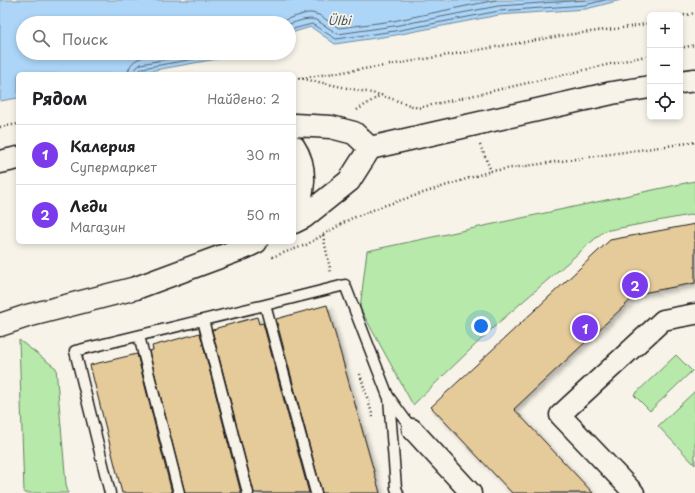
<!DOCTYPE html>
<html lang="ru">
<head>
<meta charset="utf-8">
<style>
	body { margin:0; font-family:"Playpen Sans",sans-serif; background:#f6f6f6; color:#202124 }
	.controls { position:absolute; right:12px; top:12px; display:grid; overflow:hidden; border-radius:6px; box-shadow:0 2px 6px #0003 }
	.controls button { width:36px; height:36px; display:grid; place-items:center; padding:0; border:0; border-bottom:1px solid #e0e0e0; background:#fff; color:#202124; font:20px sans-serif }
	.you { position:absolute; left:481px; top:326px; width:14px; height:14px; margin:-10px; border:3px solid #fff; border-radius:50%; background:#1a73e8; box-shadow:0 0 0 6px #1a73e833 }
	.badge { display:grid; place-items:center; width:26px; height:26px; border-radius:50%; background:#7c3aed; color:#fff; font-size:13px; font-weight:700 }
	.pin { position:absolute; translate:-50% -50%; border:2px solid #fff; box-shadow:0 1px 4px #0006 }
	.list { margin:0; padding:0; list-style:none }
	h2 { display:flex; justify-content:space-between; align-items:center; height:52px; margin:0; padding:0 16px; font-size:17px }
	h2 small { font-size:13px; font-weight:400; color:#757577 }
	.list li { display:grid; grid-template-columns:26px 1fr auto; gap:12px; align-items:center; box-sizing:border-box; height:60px; padding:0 16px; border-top:1px solid #e0e0e0 }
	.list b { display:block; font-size:15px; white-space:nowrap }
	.list p { margin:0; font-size:13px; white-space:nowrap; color:#757577 }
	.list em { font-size:13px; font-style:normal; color:#757577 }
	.icon { flex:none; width:22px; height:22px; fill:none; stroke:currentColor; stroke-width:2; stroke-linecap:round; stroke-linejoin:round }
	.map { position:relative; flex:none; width:695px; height:493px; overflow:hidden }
	.search { position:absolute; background:#fff; box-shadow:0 2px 6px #0003; left:16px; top:16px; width:280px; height:44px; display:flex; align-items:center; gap:10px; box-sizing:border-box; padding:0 14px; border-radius:22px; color:#757577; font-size:15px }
	.panel { position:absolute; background:#fff; box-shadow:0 2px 6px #0003; left:16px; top:72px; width:280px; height:172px; border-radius:6px }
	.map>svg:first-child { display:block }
	.green { fill:#b6e9aa; stroke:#698263 }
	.water { fill:#acd5f7; stroke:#728b9f }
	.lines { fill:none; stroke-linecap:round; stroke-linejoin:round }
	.shore { stroke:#566674; stroke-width:1 }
	.building { fill:#e5ca9a; stroke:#1c1c1c; filter:url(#shadow) }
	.service-casing { stroke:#1c1c1c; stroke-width:13 }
	.minor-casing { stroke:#1c1c1c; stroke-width:23 }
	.secondary-casing { stroke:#1c1c1c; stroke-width:25 }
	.path { stroke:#1c1c1c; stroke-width:2.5; stroke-dasharray:1 3; stroke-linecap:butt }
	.service { stroke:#f7f3e8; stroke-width:10 }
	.minor { stroke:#f7f3e8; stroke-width:20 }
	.secondary { stroke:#f7f3e8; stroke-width:22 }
	.labels { text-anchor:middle; stroke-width:3.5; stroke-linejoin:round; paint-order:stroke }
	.water-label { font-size:12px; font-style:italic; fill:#47545e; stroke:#f7f3e8 }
</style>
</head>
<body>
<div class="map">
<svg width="695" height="493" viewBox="0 0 695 493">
	<defs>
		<filter id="shadow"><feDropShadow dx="3.5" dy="3.5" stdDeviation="2" flood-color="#0004"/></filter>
	</defs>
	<rect width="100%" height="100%" fill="#f7f3e8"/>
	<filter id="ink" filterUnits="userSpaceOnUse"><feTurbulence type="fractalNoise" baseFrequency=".025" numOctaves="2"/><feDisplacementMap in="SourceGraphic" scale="8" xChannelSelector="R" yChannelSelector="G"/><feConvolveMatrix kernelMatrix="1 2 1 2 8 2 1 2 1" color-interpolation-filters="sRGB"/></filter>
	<g filter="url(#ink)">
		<path class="green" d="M 695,181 L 695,214 L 604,231 L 497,324 L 413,405 L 360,308 L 367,251 Z
			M 19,340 L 56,368 L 66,484 L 68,493 L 24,493 Z
			M 676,355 L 692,371 L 650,411 L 634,395 Z
			M 695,391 L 695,465 L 658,426 Z"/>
		<path class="water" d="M 0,0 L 621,0 L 586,9 L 499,15 L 396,35 L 335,44 L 311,27 L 291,33 L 289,35 L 289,23 L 23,23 L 23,53 L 250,53 L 133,74 L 18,74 L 18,98 L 0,101 Z"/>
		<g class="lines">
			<path class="shore" d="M 280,23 L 287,19 L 307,13 L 312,13 L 319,15 L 339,28 L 393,21 L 496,0
				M 289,24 C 297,22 308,17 316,20 L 338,34 L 394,26 L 498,6 L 586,0
				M 289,30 L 312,24 L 336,39 L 395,31 L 499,11 L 585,5 L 605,0
				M 128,74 C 129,55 151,56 165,53
				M 134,74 L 136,68 L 141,64 L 199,53
				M 139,74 L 140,70 L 143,68 L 228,53"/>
		</g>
		<path class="building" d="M 695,224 L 695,283 L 637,294 L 514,409 L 593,493 L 512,493 L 431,407 L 610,240 Z
			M 327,305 L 380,493 L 322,493 L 276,319 Z
			M 257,317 L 259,324 L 263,323 L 309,493 L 254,493 L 212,330 L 217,329 L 217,328 Z
			M 200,333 L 241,493 L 185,493 L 149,351 L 153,350 L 152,346 Z
			M 137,354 L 172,493 L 122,493 L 90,365 Z"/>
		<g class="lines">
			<defs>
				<path id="service" d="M 203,320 L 248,493
					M 139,336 L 179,493
					M 389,398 L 396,488 L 398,493
					M 110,493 L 75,351 L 265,305
					M 316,493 L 265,305 L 345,285 L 388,396 L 412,429"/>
				<path id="minor" d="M 412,429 L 471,493
					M 634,493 L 560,415 L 663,320 L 695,314"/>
				<path id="secondary" d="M 680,82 L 695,80
					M 294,125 L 331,127 L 354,133 L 370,148 L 612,93 L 650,87
					M 294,147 C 308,168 304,195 294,216
					M 0,162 L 18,158
					M 294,222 L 304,217 L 349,181 L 370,148
					M 0,325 L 27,316 L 136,288 L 244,248 L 256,242"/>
			</defs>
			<use href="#service" class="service-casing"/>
			<use href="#minor" class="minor-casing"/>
			<use href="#secondary" class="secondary-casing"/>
			<path class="path" d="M 680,16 L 695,13
				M 680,48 L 695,45
				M 299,78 L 381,95 L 418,108 L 650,55
				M 294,79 L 384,66 L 566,35 L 630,27 L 650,23
				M 357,110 L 381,95
				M 0,127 L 18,124
				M 480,145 L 491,171
				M 323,235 L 331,273
				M 272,257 L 306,245 L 350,219 L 383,206 L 491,171 L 695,142
				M 360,374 L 373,417"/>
			<use href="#service" class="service"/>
			<use href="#minor" class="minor"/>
			<use href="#secondary" class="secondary"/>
		</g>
	</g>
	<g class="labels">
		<g class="water-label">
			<text x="339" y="25">Ülbi</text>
		</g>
	</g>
</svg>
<div class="controls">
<button>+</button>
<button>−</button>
<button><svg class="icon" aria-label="locate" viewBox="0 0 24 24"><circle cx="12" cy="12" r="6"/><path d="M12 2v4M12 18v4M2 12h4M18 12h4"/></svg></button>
</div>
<div class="you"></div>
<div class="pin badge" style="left:585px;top:328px">1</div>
<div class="pin badge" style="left:635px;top:285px">2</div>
<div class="search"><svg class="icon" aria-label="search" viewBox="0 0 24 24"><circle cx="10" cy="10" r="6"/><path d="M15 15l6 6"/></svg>Поиск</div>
<section class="panel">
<h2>Рядом<small>Найдено: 2</small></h2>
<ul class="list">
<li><span class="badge">1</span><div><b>Калерия</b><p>Супермаркет</p></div><em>30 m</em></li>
<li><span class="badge">2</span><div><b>Леди</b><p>Магазин</p></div><em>50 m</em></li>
</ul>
</section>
</div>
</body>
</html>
